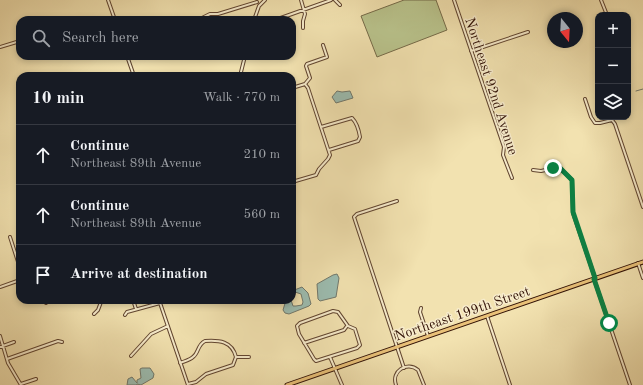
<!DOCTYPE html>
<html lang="en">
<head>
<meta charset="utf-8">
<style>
	body { margin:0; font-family:"Old Standard TT",serif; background:#20242c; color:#f1f3f6 }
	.controls { position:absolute; right:12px; top:12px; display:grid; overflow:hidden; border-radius:8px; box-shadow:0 2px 6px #0003 }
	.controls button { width:36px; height:36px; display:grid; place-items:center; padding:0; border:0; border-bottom:1px solid #363941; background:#171b24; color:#f1f3f6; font:20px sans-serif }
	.compass { position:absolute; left:547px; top:12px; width:36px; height:36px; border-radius:50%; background:#171b24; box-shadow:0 2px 6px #0003; rotate:162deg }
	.stop { position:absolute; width:12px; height:12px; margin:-9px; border:3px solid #0b8043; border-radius:50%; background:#fff }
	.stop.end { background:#0b8043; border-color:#fff; box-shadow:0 1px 4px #0008 }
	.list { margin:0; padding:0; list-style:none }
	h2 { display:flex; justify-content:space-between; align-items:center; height:52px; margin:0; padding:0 16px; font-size:17px }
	h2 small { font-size:13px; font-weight:400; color:#9ea1a6 }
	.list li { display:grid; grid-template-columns:26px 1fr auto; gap:12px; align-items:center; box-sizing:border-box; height:60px; padding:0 16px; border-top:1px solid #363941 }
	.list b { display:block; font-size:15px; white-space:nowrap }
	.list p { margin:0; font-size:13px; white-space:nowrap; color:#9ea1a6 }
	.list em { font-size:13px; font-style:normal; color:#9ea1a6 }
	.icon { flex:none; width:22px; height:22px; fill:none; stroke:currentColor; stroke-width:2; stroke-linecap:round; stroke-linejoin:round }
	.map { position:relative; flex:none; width:643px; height:385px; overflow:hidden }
	.search { position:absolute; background:#171b24; box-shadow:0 2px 6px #0003; left:16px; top:16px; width:280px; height:44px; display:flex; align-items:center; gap:10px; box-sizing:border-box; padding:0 14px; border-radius:12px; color:#9ea1a6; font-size:15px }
	.panel { position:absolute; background:#171b24; box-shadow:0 2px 6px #0003; left:16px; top:72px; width:280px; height:232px; border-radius:12px }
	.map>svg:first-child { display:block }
	.green { fill:#b9c38c; stroke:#756a48 }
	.water { fill:#9cbdb1; stroke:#71786c }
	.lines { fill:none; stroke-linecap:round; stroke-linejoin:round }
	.stream { stroke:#71786c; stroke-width:1 }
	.minor-casing { stroke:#614530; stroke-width:4 }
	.major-casing { stroke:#311105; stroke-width:5 }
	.minor { stroke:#f7eccc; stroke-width:2 }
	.major { stroke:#e9c178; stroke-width:3 }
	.route { stroke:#0b8043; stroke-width:5 }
	.labels { text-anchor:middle; stroke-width:3; stroke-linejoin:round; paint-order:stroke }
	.street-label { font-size:14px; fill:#311105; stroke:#f7eccc }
</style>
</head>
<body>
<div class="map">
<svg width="643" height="385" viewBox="0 0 643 385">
	<rect width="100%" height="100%" fill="#f2e2b0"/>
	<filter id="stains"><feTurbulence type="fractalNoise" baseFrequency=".005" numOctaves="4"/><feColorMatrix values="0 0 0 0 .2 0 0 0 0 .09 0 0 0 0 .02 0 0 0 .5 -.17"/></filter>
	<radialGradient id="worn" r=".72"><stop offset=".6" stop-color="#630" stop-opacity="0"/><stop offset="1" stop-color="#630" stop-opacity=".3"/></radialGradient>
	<path class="green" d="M 404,0 L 436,0 L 447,30 L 377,57 L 361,16 Z"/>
	<path class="water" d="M 337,91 L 342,92 L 350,91 L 353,98 L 336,103 L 332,97 Z
		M 337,274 L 339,278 L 336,297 L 320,301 L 318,299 L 317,284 L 333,275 Z
		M 302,287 L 308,293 L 311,304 L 309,306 L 289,314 L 285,313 L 283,310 L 286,300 L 291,300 L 293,306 L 296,306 L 302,305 L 303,302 L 301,294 L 295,292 L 292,294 L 292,291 Z
		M 142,368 L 150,368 L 154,374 L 153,378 L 141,385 L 137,384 L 137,385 L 127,385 L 128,379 L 132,377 L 137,383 L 137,380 L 141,378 L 140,369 Z"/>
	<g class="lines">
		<path class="stream" d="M 636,91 L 643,89"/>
		<defs>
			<path id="minor" d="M 108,0 L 115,20
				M 301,0 L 305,14 L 303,21 L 303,28
				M 335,0 L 340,5
				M 454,0 L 504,147 L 503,155 L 512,178
				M 601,0 L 607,15
				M 198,20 L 210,14 L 218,14 L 257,2
				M 254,20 L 259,6 L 265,0
				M 275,20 L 331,0
				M 0,47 L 20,41
				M 471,51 L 528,32
				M 127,56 L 134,76
				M 199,56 L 207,58 L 215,56
				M 240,76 L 245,56
				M 305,84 L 310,78 L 306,66 L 307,64 L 327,57 L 323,45
				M 292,88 L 305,84
				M 585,99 L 591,117 L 595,123 L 600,123 L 612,120 L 615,124 L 643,207
				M 321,127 L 352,118 C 357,123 359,131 360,137 L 358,141 L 329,150
				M 292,137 L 294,144 L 292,147
				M 533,170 L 541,171 L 559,167 L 572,180 L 573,213 L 595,278
				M 292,182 L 316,175 L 319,169 L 328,159 L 330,155 L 308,88 L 305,84
				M 397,201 L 357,214 L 354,217 L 404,368
				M 10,237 L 20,268
				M 638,263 L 643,278
				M 594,279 L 630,385
				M 0,287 L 20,280
				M 45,300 L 46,303
				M 133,300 L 136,309
				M 159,300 L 188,385
				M 421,308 L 420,312 L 428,336
				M 333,311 L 338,312 L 348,326 L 355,329 L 360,345 L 357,348 L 316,361 L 314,359 L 299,334 L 297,326 L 300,323 Z
				M 94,314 L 98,310 L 101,302 L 106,300
				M 125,315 L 127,312 L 160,303
				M 487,316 L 510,385
				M 0,336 L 8,363 L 21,385
				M 304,343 L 344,330 L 347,326
				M 0,347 L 14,342
				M 131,356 L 151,334 L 168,326
				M 236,357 L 249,357
				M 330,357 L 342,385
				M 7,359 L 58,341 L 62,342
				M 180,363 C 185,361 190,360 193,357 C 199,353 197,345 205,341 C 219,340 232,341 236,357
				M 21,384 L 36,379
				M 188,384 L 196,382 L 206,374 L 233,365 L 236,357
				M 396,385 C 391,371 407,361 418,370 L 424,385"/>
			<path id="major" d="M 287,385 L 643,262"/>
		</defs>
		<use href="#minor" class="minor-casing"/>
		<use href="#major" class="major-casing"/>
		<use href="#minor" class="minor"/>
		<use href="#major" class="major"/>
	</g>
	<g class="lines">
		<path class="route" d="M 553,168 L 559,167 L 572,180 L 573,212 L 595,278 L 594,279 L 609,323"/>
	</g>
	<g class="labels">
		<g class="street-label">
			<text transform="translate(492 86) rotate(72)" y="5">Northeast 92nd Avenue</text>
			<text transform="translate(462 313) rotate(-19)" y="5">Northeast 199th Street</text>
		</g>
	</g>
	<rect width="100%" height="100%" filter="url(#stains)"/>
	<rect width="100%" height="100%" fill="url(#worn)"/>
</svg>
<div class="controls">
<button>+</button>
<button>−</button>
<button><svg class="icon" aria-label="layers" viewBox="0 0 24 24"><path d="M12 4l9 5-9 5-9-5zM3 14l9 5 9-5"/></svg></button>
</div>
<svg class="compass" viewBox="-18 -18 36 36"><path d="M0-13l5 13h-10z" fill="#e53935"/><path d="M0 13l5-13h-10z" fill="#9ea1a6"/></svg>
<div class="stop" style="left:609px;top:323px"></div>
<div class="stop end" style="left:553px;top:168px"></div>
<div class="search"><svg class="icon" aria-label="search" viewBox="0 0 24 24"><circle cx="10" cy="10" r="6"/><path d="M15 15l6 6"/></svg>Search here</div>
<section class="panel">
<h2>10 min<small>Walk · 770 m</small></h2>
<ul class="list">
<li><svg class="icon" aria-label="ahead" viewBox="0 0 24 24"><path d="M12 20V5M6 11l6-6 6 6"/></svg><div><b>Continue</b><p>Northeast 89th Avenue</p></div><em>210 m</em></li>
<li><svg class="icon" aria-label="ahead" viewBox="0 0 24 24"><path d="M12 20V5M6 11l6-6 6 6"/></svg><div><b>Continue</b><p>Northeast 89th Avenue</p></div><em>560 m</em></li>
<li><svg class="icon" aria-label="arrive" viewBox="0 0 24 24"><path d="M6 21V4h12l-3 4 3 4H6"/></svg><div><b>Arrive at destination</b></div></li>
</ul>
</section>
</div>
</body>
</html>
